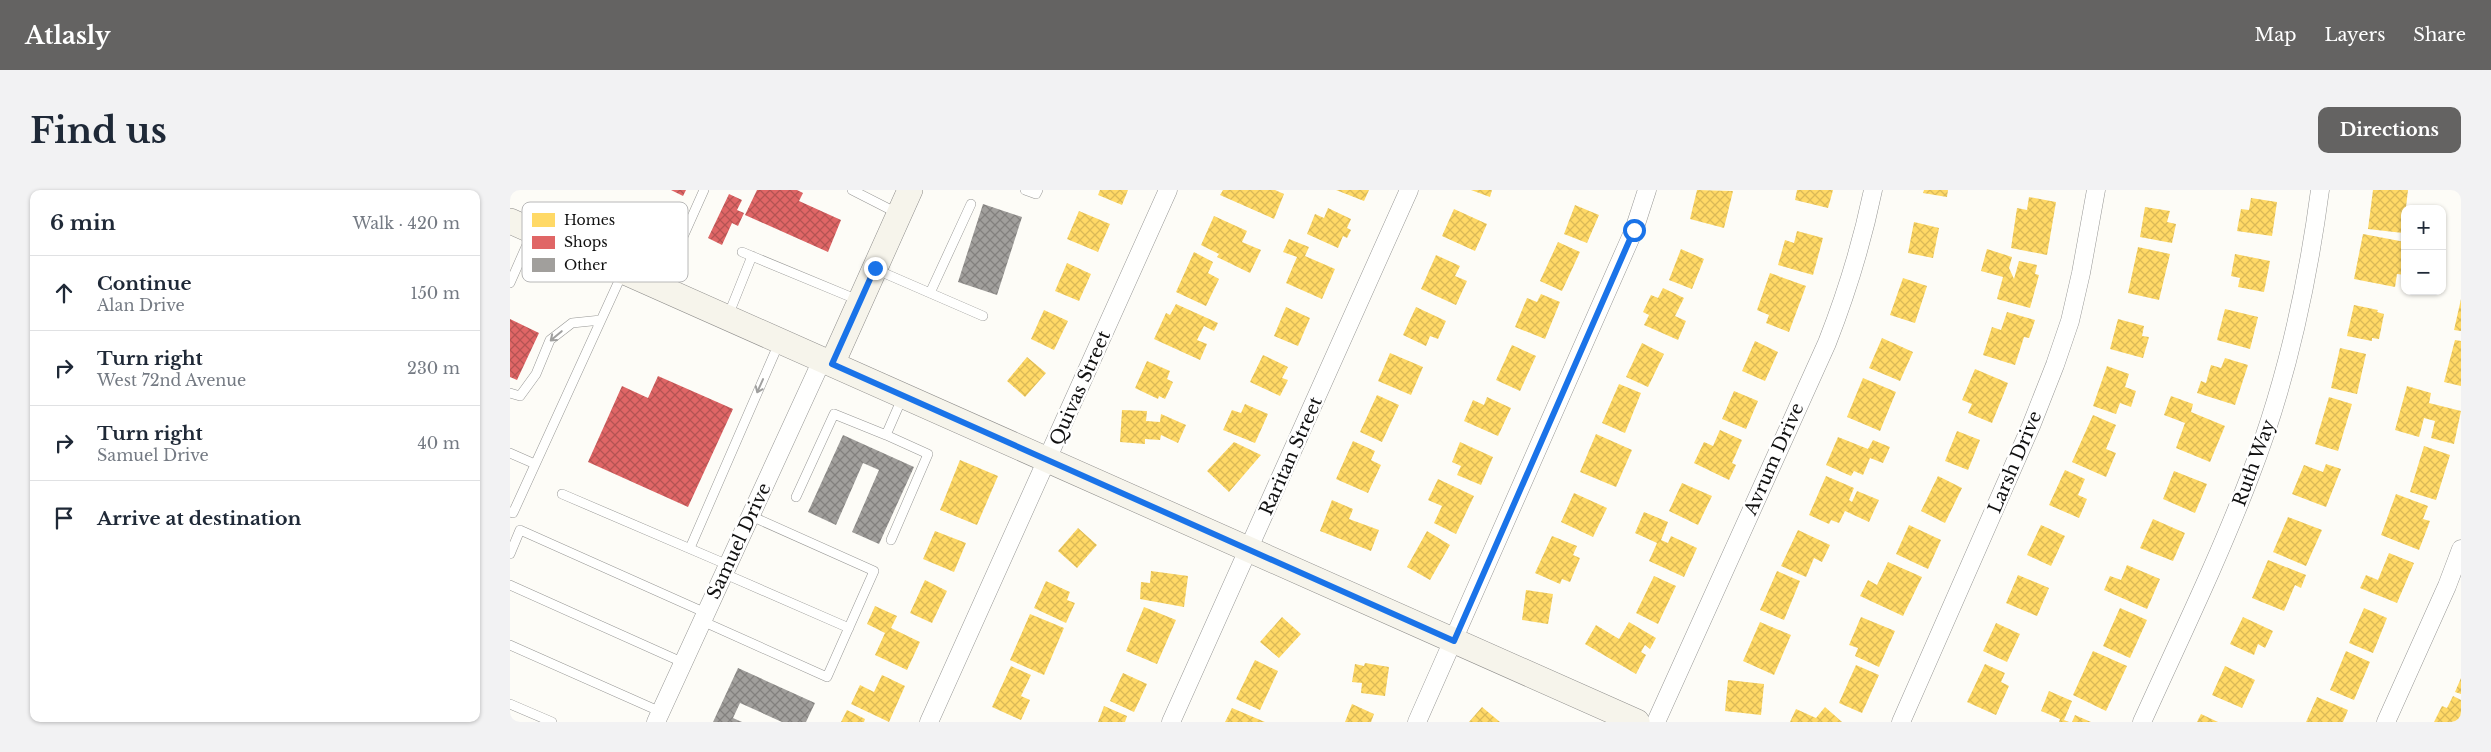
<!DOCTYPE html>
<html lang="en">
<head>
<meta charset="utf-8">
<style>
	body { margin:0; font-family:"Libre Baskerville",serif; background:#f2f2f3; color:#1f2937 }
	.controls { position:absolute; right:15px; top:15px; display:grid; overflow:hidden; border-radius:10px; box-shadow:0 1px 4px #0004 }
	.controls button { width:45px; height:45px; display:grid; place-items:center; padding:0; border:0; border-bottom:1px solid #e0e1e3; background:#fff; color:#1f2937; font:25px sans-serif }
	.stop { position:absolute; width:15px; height:15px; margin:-11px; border:4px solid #1a73e8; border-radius:50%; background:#fff }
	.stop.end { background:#1a73e8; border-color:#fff; box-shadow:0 1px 5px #0008 }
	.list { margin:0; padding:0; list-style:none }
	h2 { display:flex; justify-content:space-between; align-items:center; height:65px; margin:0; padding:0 20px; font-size:21px }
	h2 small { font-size:16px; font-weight:400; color:#747a83 }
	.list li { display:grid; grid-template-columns:32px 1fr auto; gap:15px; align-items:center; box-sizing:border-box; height:75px; padding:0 20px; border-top:1px solid #e0e1e3 }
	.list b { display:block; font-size:19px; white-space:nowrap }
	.list p { margin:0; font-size:16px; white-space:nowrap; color:#747a83 }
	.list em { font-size:16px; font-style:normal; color:#747a83 }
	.icon { flex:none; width:28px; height:28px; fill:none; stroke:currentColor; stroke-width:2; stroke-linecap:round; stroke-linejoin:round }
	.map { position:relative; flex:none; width:1951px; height:532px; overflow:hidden; border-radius:10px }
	header { display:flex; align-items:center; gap:30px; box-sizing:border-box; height:70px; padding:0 25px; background:#646362; color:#fff }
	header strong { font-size:24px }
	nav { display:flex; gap:28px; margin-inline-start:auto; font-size:18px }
	.intro { display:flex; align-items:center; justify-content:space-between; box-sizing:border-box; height:120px; padding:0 30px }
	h1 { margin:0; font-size:35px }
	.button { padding:12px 22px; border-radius:10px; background:#646362; color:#fff; font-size:18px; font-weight:700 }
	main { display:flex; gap:30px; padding:0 30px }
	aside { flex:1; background:#fff; border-radius:10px; box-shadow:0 1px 4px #0004 }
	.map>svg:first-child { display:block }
	.homes { fill:url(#homes-cross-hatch) }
	.shops { fill:url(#shops-cross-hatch) }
	.building { fill:url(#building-cross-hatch) }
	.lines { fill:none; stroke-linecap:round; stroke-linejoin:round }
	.lane-casing { stroke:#979795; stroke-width:10 }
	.street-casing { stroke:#979795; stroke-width:19 }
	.secondary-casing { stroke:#8e8d8b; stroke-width:26 }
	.lane { stroke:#fffffe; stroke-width:9 }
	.street { stroke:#fffffe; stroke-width:18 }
	.secondary { stroke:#f6f4eb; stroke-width:25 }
	.oneway { stroke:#a0a09f }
	.route { stroke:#1a73e8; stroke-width:6 }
	.labels { text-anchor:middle; stroke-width:5; stroke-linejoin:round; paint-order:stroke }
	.street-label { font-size:18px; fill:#111; stroke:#fff }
	.key { fill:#fff; stroke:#b8b8b8; stroke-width:1 }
	.key-label { font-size:14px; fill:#111 }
</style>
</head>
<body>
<header>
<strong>Atlasly</strong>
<nav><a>Map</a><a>Layers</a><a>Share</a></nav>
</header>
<div class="intro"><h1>Find us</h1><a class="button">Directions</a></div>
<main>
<aside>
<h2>6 min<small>Walk · 420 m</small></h2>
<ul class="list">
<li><svg class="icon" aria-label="ahead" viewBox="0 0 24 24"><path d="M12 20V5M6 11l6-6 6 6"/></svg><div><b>Continue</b><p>Alan Drive</p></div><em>150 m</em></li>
<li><svg class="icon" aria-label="right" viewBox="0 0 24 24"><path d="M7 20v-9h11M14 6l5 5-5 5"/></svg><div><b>Turn right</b><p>West 72nd Avenue</p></div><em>230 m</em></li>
<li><svg class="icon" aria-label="right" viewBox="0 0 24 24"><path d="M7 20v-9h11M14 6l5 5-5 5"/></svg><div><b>Turn right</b><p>Samuel Drive</p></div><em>40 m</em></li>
<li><svg class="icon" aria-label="arrive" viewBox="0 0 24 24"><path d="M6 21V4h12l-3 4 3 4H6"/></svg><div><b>Arrive at destination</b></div></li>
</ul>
</aside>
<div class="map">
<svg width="1951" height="532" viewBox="0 0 1951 532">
	<defs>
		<pattern id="homes-cross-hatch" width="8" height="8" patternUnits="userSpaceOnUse" patternTransform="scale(1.25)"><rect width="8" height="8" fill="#ffd966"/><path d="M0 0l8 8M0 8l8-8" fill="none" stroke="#dab957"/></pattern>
		<pattern id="shops-cross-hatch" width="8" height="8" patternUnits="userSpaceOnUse" patternTransform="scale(1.25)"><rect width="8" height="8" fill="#e06666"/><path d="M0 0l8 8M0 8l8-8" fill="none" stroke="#b45353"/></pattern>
		<pattern id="building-cross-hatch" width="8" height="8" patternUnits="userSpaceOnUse" patternTransform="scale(1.25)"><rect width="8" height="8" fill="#a19f9c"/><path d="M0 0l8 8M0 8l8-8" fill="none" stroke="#82807e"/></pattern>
	</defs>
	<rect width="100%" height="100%" fill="#fdfcf7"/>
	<path class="homes" d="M 590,0 L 618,0 L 612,15 L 588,5 Z
		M 713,0 L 765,0 L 774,4 L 764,29 L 710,5 Z
		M 826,0 L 859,0 L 854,11 Z
		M 961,0 L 982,0 L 980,7 Z
		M 1187,0 L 1223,1 L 1214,38 L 1180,29 Z
		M 1287,0 L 1323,0 L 1318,18 L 1285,10 Z
		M 1414,0 L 1438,0 L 1437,7 L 1413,3 Z
		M 1863,0 L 1898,0 L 1893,43 L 1858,39 Z
		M 1519,7 L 1546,12 L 1537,65 L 1501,58 L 1507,18 L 1517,20 Z
		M 1741,8 L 1767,12 L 1762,46 L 1727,41 L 1731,19 L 1739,20 Z
		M 1065,15 L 1089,25 L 1077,53 L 1054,44 Z
		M 1635,17 L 1660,21 L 1657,32 L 1666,34 L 1662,53 L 1630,47 Z
		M 818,18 L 841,29 L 837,38 L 841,40 L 837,48 L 833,46 L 828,58 L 797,44 L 805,24 L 814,28 Z
		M 944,19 L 977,34 L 965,61 L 932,46 Z
		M 569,21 L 600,34 L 588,62 L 557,49 Z
		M 704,26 L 737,41 L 732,52 L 751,60 L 740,83 L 707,67 L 709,64 L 691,55 Z
		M 1404,32 L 1429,38 L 1423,68 L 1398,63 Z
		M 1287,41 L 1313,48 L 1303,85 L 1268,75 L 1275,50 L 1284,53 Z
		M 1853,44 L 1895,52 L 1895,85 L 1887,84 L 1885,97 L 1844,89 Z
		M 779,49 L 799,57 L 795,66 L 825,79 L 812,109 L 776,93 L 787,67 L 773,62 Z
		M 1048,52 L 1070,62 L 1052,101 L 1030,91 Z
		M 1628,57 L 1660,64 L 1649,110 L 1618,103 Z
		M 1171,59 L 1194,69 L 1182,99 L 1159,90 Z
		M 1477,59 L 1502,67 L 1499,78 L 1504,89 L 1509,71 L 1527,75 L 1525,84 L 1529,85 L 1520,118 L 1487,109 L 1493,87 L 1471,81 Z
		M 684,62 L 703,72 L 698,83 L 709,89 L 696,116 L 666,102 Z
		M 1725,64 L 1760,71 L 1754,102 L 1728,97 L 1730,88 L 1721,86 Z
		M 926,65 L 950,76 L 945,86 L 957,91 L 946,115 L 911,99 Z
		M 557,73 L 581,84 L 569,111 L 545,101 Z
		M 1260,83 L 1296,96 L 1279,142 L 1256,133 L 1259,125 L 1247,120 Z
		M 1393,88 L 1417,96 L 1405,133 L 1380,125 Z
		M 1153,98 L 1174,108 L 1165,126 L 1176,131 L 1168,150 L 1134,135 L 1139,125 L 1133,122 L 1141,105 L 1148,108 Z
		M 1031,104 L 1050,112 L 1035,149 L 1005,137 L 1017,108 L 1027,112 Z
		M 1951,109 L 1951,141 L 1944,140 Z
		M 666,114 L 708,133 L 704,141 L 694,136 L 687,150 L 697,154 L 690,170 L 644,149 L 656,123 L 660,125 Z
		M 1844,115 L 1868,120 L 1867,122 L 1874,124 L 1869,149 L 1862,148 L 1862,151 L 1837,146 Z
		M 776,117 L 800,128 L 788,156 L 764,146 Z
		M 906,117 L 936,131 L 928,149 L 920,146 L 916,156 L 893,145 Z
		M 1715,119 L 1748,127 L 1740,159 L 1707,150 Z
		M 534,120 L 558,131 L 544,160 L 521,149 Z
		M 1497,122 L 1525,130 L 1519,148 L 1514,147 L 1505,175 L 1473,165 L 1482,137 L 1491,140 Z
		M 1608,129 L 1634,136 L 1632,146 L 1639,147 L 1633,168 L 1600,159 Z
		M 1372,148 L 1403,162 L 1390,191 L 1359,178 Z
		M 1945,150 L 1951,151 L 1951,196 L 1934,192 Z
		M 1245,151 L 1268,162 L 1255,191 L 1232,181 Z
		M 1132,153 L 1154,164 L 1138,197 L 1116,187 Z
		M 1002,155 L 1026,166 L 1010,201 L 986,190 Z
		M 1830,158 L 1856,164 L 1847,204 L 1821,198 Z
		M 880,163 L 913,177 L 901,205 L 868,191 Z
		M 753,165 L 778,177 L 772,188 L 778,190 L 770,206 L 740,192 Z
		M 517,167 L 536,183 L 515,207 L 497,191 Z
		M 1715,168 L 1738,175 L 1725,215 L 1687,203 L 1691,191 L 1696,193 L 1701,175 L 1711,178 Z
		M 637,171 L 660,181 L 657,189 L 663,192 L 655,209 L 649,206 L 648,209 L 625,198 Z
		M 1597,176 L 1619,184 L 1615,197 L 1626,201 L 1621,217 L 1610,213 L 1606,224 L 1583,216 Z
		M 1465,179 L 1498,193 L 1482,233 L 1458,223 L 1462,214 L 1452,210 Z
		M 1353,188 L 1386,202 L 1370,241 L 1337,227 Z
		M 1109,194 L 1131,203 L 1115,243 L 1092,233 Z
		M 1897,196 L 1921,203 L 1919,213 L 1951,221 L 1944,254 L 1921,248 L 1925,231 L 1914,228 L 1909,247 L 1885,240 Z
		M 1224,201 L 1248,211 L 1236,239 L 1212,229 Z
		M 867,205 L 889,215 L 872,252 L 850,242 Z
		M 1661,206 L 1683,214 L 1681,222 L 1715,236 L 1700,272 L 1666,258 L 1675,233 L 1654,225 Z
		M 977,207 L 1001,218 L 988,246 L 954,231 L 963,210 L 974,215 Z
		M 1819,207 L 1842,214 L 1828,261 L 1805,254 Z
		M 735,214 L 758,224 L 745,253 L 713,240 L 722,220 L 731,223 Z
		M 612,220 L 637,221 L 636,231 L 650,232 L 651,224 L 676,235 L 668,253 L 651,245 L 650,250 L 635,249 L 635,254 L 610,252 Z
		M 1583,225 L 1606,235 L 1596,259 L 1606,263 L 1596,287 L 1562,272 Z
		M 1210,240 L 1232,250 L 1222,273 L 1226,275 L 1219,290 L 1184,273 L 1194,252 L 1203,256 Z
		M 1447,241 L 1470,250 L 1458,280 L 1435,271 Z
		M 1086,244 L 1122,260 L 1106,297 L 1070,282 Z
		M 1328,247 L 1358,259 L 1363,250 L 1380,257 L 1373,273 L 1360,268 L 1353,285 L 1344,281 L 1341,286 L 1316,275 Z
		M 843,251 L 865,261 L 861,270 L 871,275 L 858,303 L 826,289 Z
		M 724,252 L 751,265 L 719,302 L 697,281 Z
		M 950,252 L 983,267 L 971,295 L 947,285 L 951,276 L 942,272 Z
		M 1914,256 L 1940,265 L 1926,310 L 1900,302 Z
		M 450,270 L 488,286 L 467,335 L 430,320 Z
		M 1816,274 L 1831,279 L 1816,317 L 1782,304 L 1794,275 L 1813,282 Z
		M 1555,280 L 1575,289 L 1568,305 L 1577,309 L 1569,328 L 1539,315 Z
		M 1664,281 L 1697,294 L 1685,323 L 1653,309 Z
		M 1316,286 L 1344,298 L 1339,310 L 1342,312 L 1347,301 L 1369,310 L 1359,332 L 1335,321 L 1329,333 L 1321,330 L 1319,334 L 1299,325 Z
		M 1428,286 L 1452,298 L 1435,333 L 1411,321 Z
		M 928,289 L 964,306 L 946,344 L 924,333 L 932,316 L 918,310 Z
		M 1172,293 L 1202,306 L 1188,335 L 1159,321 Z
		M 1064,303 L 1097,318 L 1083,347 L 1051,332 Z
		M 1886,304 L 1918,316 L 1913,329 L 1920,331 L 1909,360 L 1871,345 Z
		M 822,310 L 843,319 L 839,329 L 869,340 L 861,361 L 810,341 Z
		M 1134,322 L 1158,332 L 1151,350 L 1158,353 L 1161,346 L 1187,358 L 1174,387 L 1139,371 L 1147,353 L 1125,343 Z
		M 1778,327 L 1812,340 L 1796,376 L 1763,362 Z
		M 1643,329 L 1675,343 L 1663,371 L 1630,358 Z
		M 1399,335 L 1431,350 L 1418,379 L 1386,364 Z
		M 1531,335 L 1555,346 L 1541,376 L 1517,365 Z
		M 568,338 L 587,355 L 567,378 L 548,361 Z
		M 1288,340 L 1320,355 L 1312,372 L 1304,368 L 1296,387 L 1271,376 Z
		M 425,341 L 456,353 L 444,382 L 413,369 Z
		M 917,341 L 940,355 L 920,390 L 897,377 Z
		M 1042,346 L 1067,356 L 1063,365 L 1070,368 L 1060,392 L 1052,389 L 1050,394 L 1025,383 Z
		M 1879,363 L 1904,373 L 1887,413 L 1850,398 L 1856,385 L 1868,390 Z
		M 1758,370 L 1796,385 L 1791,398 L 1785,395 L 1774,421 L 1742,408 Z
		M 1378,372 L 1412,387 L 1393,426 L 1350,406 L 1358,390 L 1367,395 Z
		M 1617,375 L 1650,389 L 1637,419 L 1594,400 L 1600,386 L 1611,390 Z
		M 641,381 L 678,386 L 674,417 L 630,409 L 631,392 L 640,393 Z
		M 1267,381 L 1290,391 L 1274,430 L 1250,420 Z
		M 1508,385 L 1539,398 L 1527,426 L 1496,413 Z
		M 1144,386 L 1166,396 L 1148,434 L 1126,423 Z
		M 415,390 L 437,401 L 422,433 L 400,423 Z
		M 536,391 L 560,402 L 557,410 L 565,413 L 556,433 L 524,418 Z
		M 1016,400 L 1043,404 L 1038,434 L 1012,430 Z
		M 365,416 L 387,426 L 381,438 L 410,452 L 397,480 L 365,465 L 375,443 L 357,434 Z
		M 634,417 L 666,430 L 647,474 L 616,461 Z
		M 1610,418 L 1637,430 L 1620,468 L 1593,456 Z
		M 1854,418 L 1877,428 L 1863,463 L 1839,453 Z
		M 520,424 L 554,438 L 534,485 L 500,470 Z
		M 772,427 L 791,444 L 769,468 L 750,452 Z
		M 1351,427 L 1385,441 L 1369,477 L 1345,466 L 1348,458 L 1339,455 Z
		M 1733,427 L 1763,441 L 1755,458 L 1748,454 L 1744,465 L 1720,454 Z
		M 1119,432 L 1146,448 L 1140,459 L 1135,455 L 1131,462 L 1136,465 L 1126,484 L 1075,454 L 1086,435 L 1109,449 Z
		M 1250,432 L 1281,445 L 1264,485 L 1233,471 Z
		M 1486,433 L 1510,444 L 1497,472 L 1473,461 Z
		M 1583,461 L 1617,476 L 1596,521 L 1563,505 Z
		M 1836,461 L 1860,472 L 1844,510 L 1820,500 Z
		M 745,470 L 768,481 L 750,520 L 726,509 Z
		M 855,473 L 879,477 L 875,506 L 851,503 L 852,493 L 842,492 L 845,474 L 854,476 Z
		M 1475,474 L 1495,483 L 1491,492 L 1499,496 L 1486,525 L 1457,512 Z
		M 1346,475 L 1369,485 L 1352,523 L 1329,513 Z
		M 501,476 L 521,485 L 511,506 L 520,510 L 511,530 L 482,517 Z
		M 1715,476 L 1745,490 L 1732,518 L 1702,505 Z
		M 613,483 L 637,494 L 624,522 L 600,511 Z
		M 372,485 L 395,496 L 379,532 L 341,514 L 350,495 L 364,502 Z
		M 1951,488 L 1951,504 L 1945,502 Z
		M 1218,490 L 1254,494 L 1251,525 L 1215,521 Z
		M 1539,501 L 1562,511 L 1554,530 L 1559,532 L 1549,532 L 1550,529 L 1531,521 Z
		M 1943,506 L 1951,510 L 1951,532 L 1924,532 L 1932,516 L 1937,518 Z
		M 1807,507 L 1838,520 L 1833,532 L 1796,532 Z
		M 842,514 L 864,524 L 861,532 L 835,532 Z
		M 594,516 L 617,526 L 615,532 L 588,532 Z
		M 972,517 L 990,532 L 959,532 Z
		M 1315,517 L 1332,532 L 1280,532 L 1286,519 L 1306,528 Z
		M 722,518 L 755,532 L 715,532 Z
		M 337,520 L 355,529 L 354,532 L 331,532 Z
		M 1691,524 L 1708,532 L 1687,532 Z
		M 1565,525 L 1581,532 L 1562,532 Z"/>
	<path class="shops" d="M 161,0 L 176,0 L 173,6 Z
		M 247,0 L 287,0 L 293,3 L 289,11 L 331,30 L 318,62 L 235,25 Z
		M 219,4 L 232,10 L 227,20 L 234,23 L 228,36 L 222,33 L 212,55 L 198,48 Z
		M 0,129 L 29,143 L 7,190 L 0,187 Z
		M 148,186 L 223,219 L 178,317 L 78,272 L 112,196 L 138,208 Z"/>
	<path class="building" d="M 473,14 L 512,27 L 487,105 L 448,92 Z
		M 333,245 L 404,277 L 369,354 L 342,342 L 369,280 L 353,273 L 326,335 L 298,322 Z
		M 228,478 L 305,513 L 296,532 L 272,532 L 230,513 L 223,528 L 232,532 L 203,532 Z"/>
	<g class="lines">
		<defs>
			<path id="lane" d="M 342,0 L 389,24
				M 515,0 L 526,4 L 528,0
				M 232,62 L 348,110
				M 367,80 L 473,126
				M 0,93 L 23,41
				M 151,96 L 194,0
				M 420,103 L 461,14
				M 218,126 L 242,66
				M 0,203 L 10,206 L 26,184 L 40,150 L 62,133 L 91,130
				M 0,263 L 25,274
				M 52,304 L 218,375
				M 286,307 L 324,224 L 376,245
				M 0,322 L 3,323 L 113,82
				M 381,350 L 418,264 L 376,245 L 393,206
				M 180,358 L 269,153
				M 0,364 L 10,340 L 196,423
				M 215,384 L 339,438
				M 0,395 L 174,473
				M 192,431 L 317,487 L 364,381 L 241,326
				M 0,455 L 151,522
				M 0,514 L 42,532"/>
			<path id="street" d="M 146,532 L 312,170
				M 419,532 L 658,0
				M 661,532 L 899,0
				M 907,532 L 1124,40 L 1137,0
				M 1146,532 L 1317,153 C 1337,102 1352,53 1363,0
				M 1391,532 L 1521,236 L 1545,175 L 1560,131 L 1571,83 L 1586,0
				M 1632,532 C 1669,450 1708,370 1740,286 C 1776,194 1797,98 1810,0
				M 1876,532 L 1937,396 L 1951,359"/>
			<path id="secondary" d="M 0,31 L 1127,532
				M 322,174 L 400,0"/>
		</defs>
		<use href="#lane" class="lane-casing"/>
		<use href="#street" class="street-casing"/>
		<use href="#secondary" class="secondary-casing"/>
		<use href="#lane" class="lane"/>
		<use href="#street" class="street"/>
		<use href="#secondary" class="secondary"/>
	</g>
	<defs><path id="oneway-shaft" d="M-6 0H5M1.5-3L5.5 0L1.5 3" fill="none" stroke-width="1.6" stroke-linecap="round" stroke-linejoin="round" transform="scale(1.25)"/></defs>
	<g class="oneway">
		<use href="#oneway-shaft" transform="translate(46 146) rotate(140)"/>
		<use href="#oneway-shaft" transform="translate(250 196) rotate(114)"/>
	</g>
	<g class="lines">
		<path class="route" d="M 365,78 L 322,174 L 944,451 L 1124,40"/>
	</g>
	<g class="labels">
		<g class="street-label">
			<text transform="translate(570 198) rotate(-66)" y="6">Quivas Street</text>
			<text transform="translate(781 266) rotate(-66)" y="6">Raritan Street</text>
			<text transform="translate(1264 269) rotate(-66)" y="6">Avrum Drive</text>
			<text transform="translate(1505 272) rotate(-67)" y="6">Larsh Drive</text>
			<text transform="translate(1744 273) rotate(-70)" y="6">Ruth Way</text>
			<text transform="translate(229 351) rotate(-65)" y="6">Samuel Drive</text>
		</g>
	</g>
	<rect x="12" y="12" width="166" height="80" rx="8" class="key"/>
	<rect x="22" y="23" width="23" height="14" fill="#ffd966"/>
	<rect x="22" y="46" width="23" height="13" fill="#e06666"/>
	<rect x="22" y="68" width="23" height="14" fill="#a19f9c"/>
	<g class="key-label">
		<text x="54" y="35">Homes</text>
		<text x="54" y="57">Shops</text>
		<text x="54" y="80">Other</text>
	</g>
</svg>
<div class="controls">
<button>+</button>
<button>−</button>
</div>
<div class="stop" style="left:1124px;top:40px"></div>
<div class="stop end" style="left:365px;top:78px"></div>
</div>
</main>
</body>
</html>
